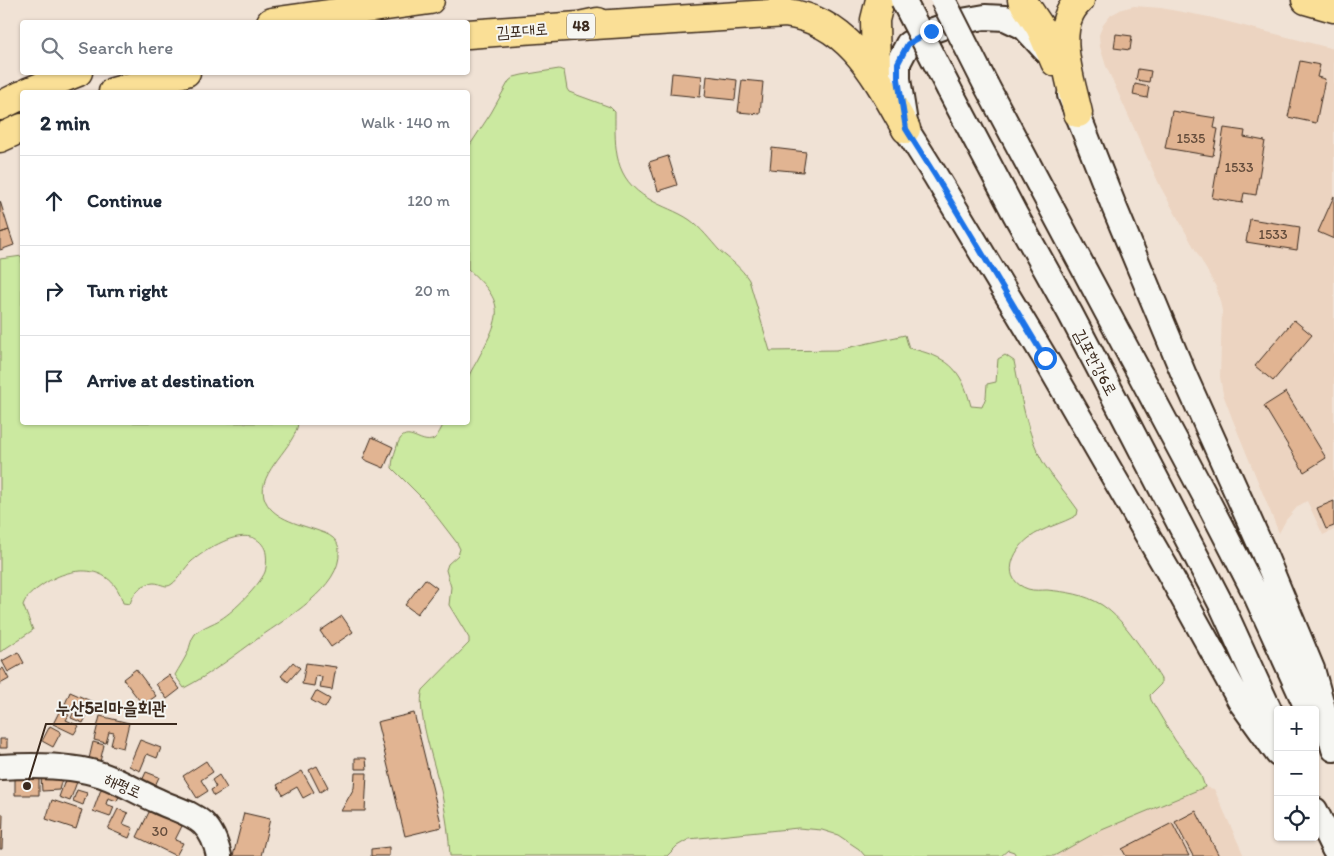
<!DOCTYPE html>
<html lang="en">
<head>
<meta charset="utf-8">
<style>
	body { margin:0; font-family:Itim,"Poor Story",sans-serif; background:#f2f2f3; color:#1f2937 }
	.controls { position:absolute; right:15px; bottom:15px; display:grid; overflow:hidden; border-radius:5px; box-shadow:0 1px 4px #0004 }
	.controls button { width:45px; height:45px; display:grid; place-items:center; padding:0; border:0; border-bottom:1px solid #e0e1e3; background:#fff; color:#1f2937; font:25px sans-serif }
	.stop { position:absolute; width:15px; height:15px; margin:-11px; border:4px solid #1a73e8; border-radius:50%; background:#fff }
	.stop.end { background:#1a73e8; border-color:#fff; box-shadow:0 1px 5px #0008 }
	.list { margin:0; padding:0; list-style:none }
	h2 { display:flex; justify-content:space-between; align-items:center; height:65px; margin:0; padding:0 20px; font-size:21px }
	h2 small { font-size:16px; font-weight:400; color:#747a83 }
	.list li { display:grid; grid-template-columns:32px 1fr auto; gap:15px; align-items:center; box-sizing:border-box; height:90px; padding:0 20px; border-top:1px solid #e0e1e3 }
	.list b { display:block; font-size:19px; white-space:nowrap }
	.list em { font-size:16px; font-style:normal; color:#747a83 }
	.icon { flex:none; width:28px; height:28px; fill:none; stroke:currentColor; stroke-width:2; stroke-linecap:round; stroke-linejoin:round }
	.map { position:relative; flex:none; width:1334px; height:856px; overflow:hidden }
	.search { position:absolute; background:#fff; box-shadow:0 1px 4px #0004; left:20px; top:20px; width:450px; height:55px; display:flex; align-items:center; gap:12px; box-sizing:border-box; padding:0 18px; border-radius:5px; color:#747a83; font-size:19px }
	.panel { position:absolute; background:#fff; box-shadow:0 1px 4px #0004; left:20px; top:90px; width:450px; height:335px; border-radius:5px }
	.map>svg:first-child { display:block }
	.built { fill:#ecd4c1 }
	.green { fill:#cbe9a0; stroke:#838a5f }
	.building { fill:#e1b492; stroke:#3b2a1e }
	.lines { fill:none; stroke-linecap:round; stroke-linejoin:round }
	.minor-casing { stroke:#3b2a1e; stroke-width:28 }
	.major-casing { stroke:#3b2a1e; stroke-width:31 }
	.minor { stroke:#f6f6f2; stroke-width:24 }
	.major { stroke:#fadf96; stroke-width:28 }
	.minor-bridge-casing { stroke:#3b2a1e; stroke-width:28; stroke-linecap:butt }
	.minor-bridge { stroke:#f6f6f2; stroke-width:24 }
	.route { stroke:#1a73e8; stroke-width:6 }
	.labels { text-anchor:middle; stroke-width:4; stroke-linejoin:round; paint-order:stroke }
	.number-label { font-size:14px; fill:#644c3b }
	.shield { fill:#f6f6f2; stroke:#73675e; stroke-width:1 }
	.shield-label { font-size:15px; font-weight:bold; fill:#3b2a1e }
	.street-label { font-size:16px; fill:#3b2a1e; stroke:#f6f6f2 }
	.leader { fill:none; stroke:#3b2a1e; stroke-width:2 }
	.callout-dot { fill:#3b2a1e; stroke:#f6f6f2; stroke-width:2 }
	.callout-label { font-size:18px; text-anchor:middle; font-weight:bold; fill:#3b2a1e; stroke:#f6f6f2; stroke-width:4; stroke-linejoin:round; paint-order:stroke }
</style>
</head>
<body>
<div class="map">
<svg width="1334" height="856" viewBox="0 0 1334 856">
	<rect width="100%" height="100%" fill="#f0e2d5"/>
	<filter id="ink" filterUnits="userSpaceOnUse"><feTurbulence type="fractalNoise" baseFrequency=".02" numOctaves="2"/><feDisplacementMap in="SourceGraphic" scale="10" xChannelSelector="R" yChannelSelector="G"/><feConvolveMatrix kernelMatrix="1 2 1 2 8 2 1 2 1" color-interpolation-filters="sRGB"/></filter>
	<g filter="url(#ink)">
		<path class="built" d="M 1134,6 L 1161,8 L 1209,17 L 1334,49 L 1334,530 L 1323,535 L 1307,501 L 1298,506 L 1286,520 L 1279,533 L 1232,418 L 1223,394 L 1220,377 L 1222,311 L 1219,297 L 1216,287 L 1160,186 L 1106,66 L 1100,47 L 1099,35 L 1103,25 L 1111,15 L 1122,9 Z
			M 1205,787 L 1214,789 L 1244,856 L 1054,856 L 1097,832 Z"/>
		<path class="green" d="M 559,69 L 564,71 L 567,89 L 569,92 L 610,107 L 615,112 C 615,149 613,178 649,199 C 662,207 677,211 690,220 C 701,228 710,240 719,250 C 730,260 741,267 749,280 L 770,351 L 837,350 L 905,335 L 909,348 C 947,357 961,367 971,406 L 982,407 L 986,397 L 987,384 L 996,382 L 998,359 L 1005,355 L 1014,361 C 1021,395 1026,433 1044,464 C 1054,480 1067,494 1078,510 L 1077,515 C 1062,524 1044,527 1029,538 C 1012,551 1000,580 1028,589 C 1034,591 1041,590 1047,590 C 1067,592 1084,594 1102,605 C 1126,621 1146,655 1161,679 L 1161,684 L 1150,695 L 1151,700 L 1175,740 L 1200,773 L 1205,787 L 1097,832 L 1054,856 L 1016,856 L 1014,852 L 1008,850 L 1001,856 L 865,856 L 859,849 L 838,835 L 822,830 L 798,828 L 689,839 L 677,846 L 667,856 L 450,856 C 449,835 446,815 442,795 C 437,771 415,710 423,690 L 469,643 L 469,638 L 449,605 L 451,587 L 446,570 L 448,564 L 458,555 L 460,549 L 457,543 L 424,500 L 392,468 C 392,461 394,455 396,449 C 404,419 420,447 434,439 C 438,436 442,427 444,423 L 468,422 C 468,410 465,391 468,380 C 469,373 475,365 478,359 C 501,315 507,304 468,269 L 468,148 L 491,113 L 509,81 L 514,77 L 522,75 Z
			M 22,256 L 22,422 L 298,423 C 296,446 257,472 264,497 C 270,518 298,524 316,530 C 321,532 329,534 333,538 C 337,541 339,547 339,551 C 342,587 285,619 260,637 C 235,655 211,674 184,688 L 175,675 C 179,668 184,660 188,652 C 190,646 191,639 195,634 C 202,627 213,624 221,619 C 234,611 259,586 265,572 C 267,565 267,555 265,549 C 251,520 208,548 192,561 C 185,567 178,580 172,584 C 166,589 161,583 154,583 C 142,583 133,593 130,604 L 123,603 C 112,562 70,565 41,586 C 33,592 26,596 23,605 L 33,630 L 0,652 L 0,259 Z"/>
		<path class="building" d="M 1116,34 L 1132,36 L 1130,50 L 1114,48 Z
			M 1300,61 L 1320,65 L 1317,77 L 1325,79 L 1316,123 L 1288,117 Z
			M 1138,69 L 1151,71 L 1149,82 L 1136,80 Z
			M 672,73 L 702,76 L 700,97 L 670,94 Z
			M 707,76 L 737,80 L 735,100 L 705,97 Z
			M 742,80 L 763,82 L 760,114 L 738,112 Z
			M 1135,84 L 1149,87 L 1147,98 L 1133,95 Z
			M 1172,111 L 1216,118 L 1214,128 L 1218,129 L 1213,156 L 1165,148 Z
			M 1224,128 L 1245,131 L 1244,137 L 1265,141 L 1256,195 L 1244,193 L 1242,203 L 1212,198 Z
			M 772,148 L 806,152 L 803,172 L 770,169 Z
			M 668,156 L 677,185 L 658,191 L 649,162 Z
			M 1334,196 L 1334,239 L 1318,232 Z
			M 0,201 L 9,230 L 0,233 Z
			M 1250,219 L 1300,227 L 1297,250 L 1246,242 Z
			M 9,230 L 14,245 L 0,250 L 0,233 Z
			M 1294,320 L 1312,335 L 1273,381 L 1255,366 Z
			M 1286,392 L 1326,458 L 1304,472 L 1264,406 Z
			M 372,437 L 393,447 L 384,468 L 363,459 Z
			M 1334,501 L 1334,526 L 1326,529 L 1317,508 Z
			M 425,579 L 437,588 L 417,614 L 405,605 Z
			M 342,616 L 353,632 L 331,647 L 320,631 Z
			M 18,652 L 24,663 L 8,672 L 2,661 Z
			M 293,662 L 300,668 L 288,682 L 281,676 Z
			M 306,663 L 336,667 L 332,690 L 320,688 L 322,677 L 316,676 L 314,686 L 302,684 Z
			M 3,668 L 9,679 L 0,684 L 0,670 Z
			M 136,669 L 156,696 L 143,705 L 123,679 Z
			M 169,675 L 180,689 L 167,699 L 156,684 Z
			M 316,691 L 330,699 L 325,708 L 311,700 Z
			M 70,692 L 93,702 L 83,723 L 71,718 L 75,709 L 65,704 Z
			M 60,710 L 69,715 L 66,720 L 79,726 L 74,734 L 53,724 Z
			M 414,713 L 442,827 L 405,836 L 377,722 Z
			M 100,716 L 129,723 L 123,748 L 111,745 L 114,733 L 109,732 L 106,743 L 94,740 Z
			M 50,726 L 61,732 L 53,747 L 42,741 Z
			M 0,739 L 7,739 L 7,748 L 0,748 Z
			M 140,740 L 161,748 L 157,758 L 147,754 L 140,771 L 129,766 Z
			M 93,742 L 104,745 L 99,766 L 88,763 Z
			M 355,758 L 366,758 L 367,769 L 355,769 Z
			M 206,761 L 213,772 L 201,780 L 208,791 L 197,798 L 183,776 Z
			M 317,766 L 328,787 L 320,792 L 309,770 Z
			M 302,771 L 314,792 L 303,798 L 297,787 L 283,795 L 277,785 Z
			M 146,772 L 159,777 L 154,788 L 141,783 Z
			M 355,773 L 367,773 L 365,811 L 341,811 L 354,788 Z
			M 63,775 L 59,790 L 42,791 L 41,776 Z
			M 67,775 L 78,779 L 70,801 L 59,797 Z
			M 219,775 L 227,788 L 214,796 L 211,790 L 216,787 L 212,780 Z
			M 15,776 L 39,776 L 39,795 L 15,795 Z
			M 103,784 L 121,791 L 117,801 L 108,798 L 106,804 L 114,807 L 110,817 L 93,811 Z
			M 77,790 L 87,793 L 83,805 L 73,801 Z
			M 52,800 L 82,810 L 76,829 L 46,819 Z
			M 118,809 L 128,813 L 123,824 L 133,828 L 129,838 L 108,829 Z
			M 150,810 L 182,826 L 175,840 L 183,843 L 176,856 L 137,837 Z
			M 1196,811 L 1219,856 L 1193,856 L 1175,822 Z
			M 244,813 L 270,819 L 261,856 L 233,856 Z
			M 0,814 L 3,814 L 2,849 L 0,849 Z
			M 1172,823 L 1189,856 L 1126,856 L 1122,849 Z
			M 389,847 L 389,856 L 371,856 L 371,849 Z"/>
		<g class="lines">
			<defs>
				<path id="minor" d="M 1046,51 L 1024,27 L 1005,18 L 985,17 L 956,22 L 931,31 L 908,44 L 898,63 L 898,79 L 906,129 L 935,175 L 1045,358 L 1168,571 L 1240,701 L 1278,754
					M 986,85 L 1206,498 L 1254,591 L 1308,710
					M 949,89 L 1015,214 L 1070,313 L 1116,401 L 1221,604 L 1278,729
					M 1070,95 L 1115,209 L 1184,375 L 1263,551 L 1312,669 L 1334,749
					M 0,767 C 31,765 73,765 102,775 C 122,782 139,793 158,801 C 190,816 210,815 219,856
					M 1315,810 L 1334,849"/>
				<path id="major" d="M 1022,0 L 1040,27 L 1055,62
					M 1306,0 L 1334,8
					M 271,22 L 430,0
					M 579,26 L 786,13 C 850,21 877,78 906,129
					M 468,34 L 579,26 L 598,22
					M 876,75 L 875,20 L 880,0
					M 28,92 L 78,72
					M 113,92 L 186,72
					M 0,106 L 22,95
					M 1078,113 C 1071,80 1050,26 1080,0
					M 0,138 L 22,128"/>
			</defs>
			<use href="#minor" class="minor-casing"/>
			<use href="#major" class="major-casing"/>
			<use href="#minor" class="minor"/>
			<use href="#major" class="major"/>
			<defs>
				<path id="minor-bridge" d="M 903,0 L 949,89
					M 943,0 L 986,85"/>
			</defs>
			<use href="#minor-bridge" class="minor-bridge-casing"/>
			<use href="#minor-bridge" class="minor-bridge"/>
		</g>
	</g>
	<g class="lines" filter="url(#ink)">
		<path class="route" d="M 931,31 L 908,44 L 898,63 L 898,79 L 906,129 L 935,175 L 1045,358"/>
	</g>
	<g class="labels">
		<g class="number-label">
			<text x="1191" y="143">1535</text>
			<text x="1239" y="172">1533</text>
			<text x="1273" y="239">1533</text>
			<text x="160" y="836">30</text>
		</g>
		<rect class="shield" x="567" y="13.5" width="28" height="25" rx="4"/>
		<g class="shield-label">
			<text x="581" y="31">48</text>
		</g>
		<g class="street-label">
			<text transform="translate(522 30) rotate(-4)" y="6">김포대로</text>
			<text transform="translate(1096 362) rotate(62)" y="6">김포한강6로</text>
			<text transform="translate(123 785) rotate(24)" y="6">해평로</text>
		</g>
	</g>
	<path class="leader" d="M27 786L46 724H177"/>
	<circle class="callout-dot" cx="27" cy="786" r="5"/>
	<g class="callout-label">
		<text x="111" y="714">누산5리마을회관</text>
	</g>
</svg>
<div class="controls">
<button>+</button>
<button>−</button>
<button><svg class="icon" aria-label="locate" viewBox="0 0 24 24"><circle cx="12" cy="12" r="6"/><path d="M12 2v4M12 18v4M2 12h4M18 12h4"/></svg></button>
</div>
<div class="stop" style="left:1045px;top:358px"></div>
<div class="stop end" style="left:931px;top:31px"></div>
<div class="search"><svg class="icon" aria-label="search" viewBox="0 0 24 24"><circle cx="10" cy="10" r="6"/><path d="M15 15l6 6"/></svg>Search here</div>
<section class="panel">
<h2>2 min<small>Walk · 140 m</small></h2>
<ul class="list">
<li><svg class="icon" aria-label="ahead" viewBox="0 0 24 24"><path d="M12 20V5M6 11l6-6 6 6"/></svg><div><b>Continue</b></div><em>120 m</em></li>
<li><svg class="icon" aria-label="right" viewBox="0 0 24 24"><path d="M7 20v-9h11M14 6l5 5-5 5"/></svg><div><b>Turn right</b></div><em>20 m</em></li>
<li><svg class="icon" aria-label="arrive" viewBox="0 0 24 24"><path d="M6 21V4h12l-3 4 3 4H6"/></svg><div><b>Arrive at destination</b></div></li>
</ul>
</section>
</div>
</body>
</html>
